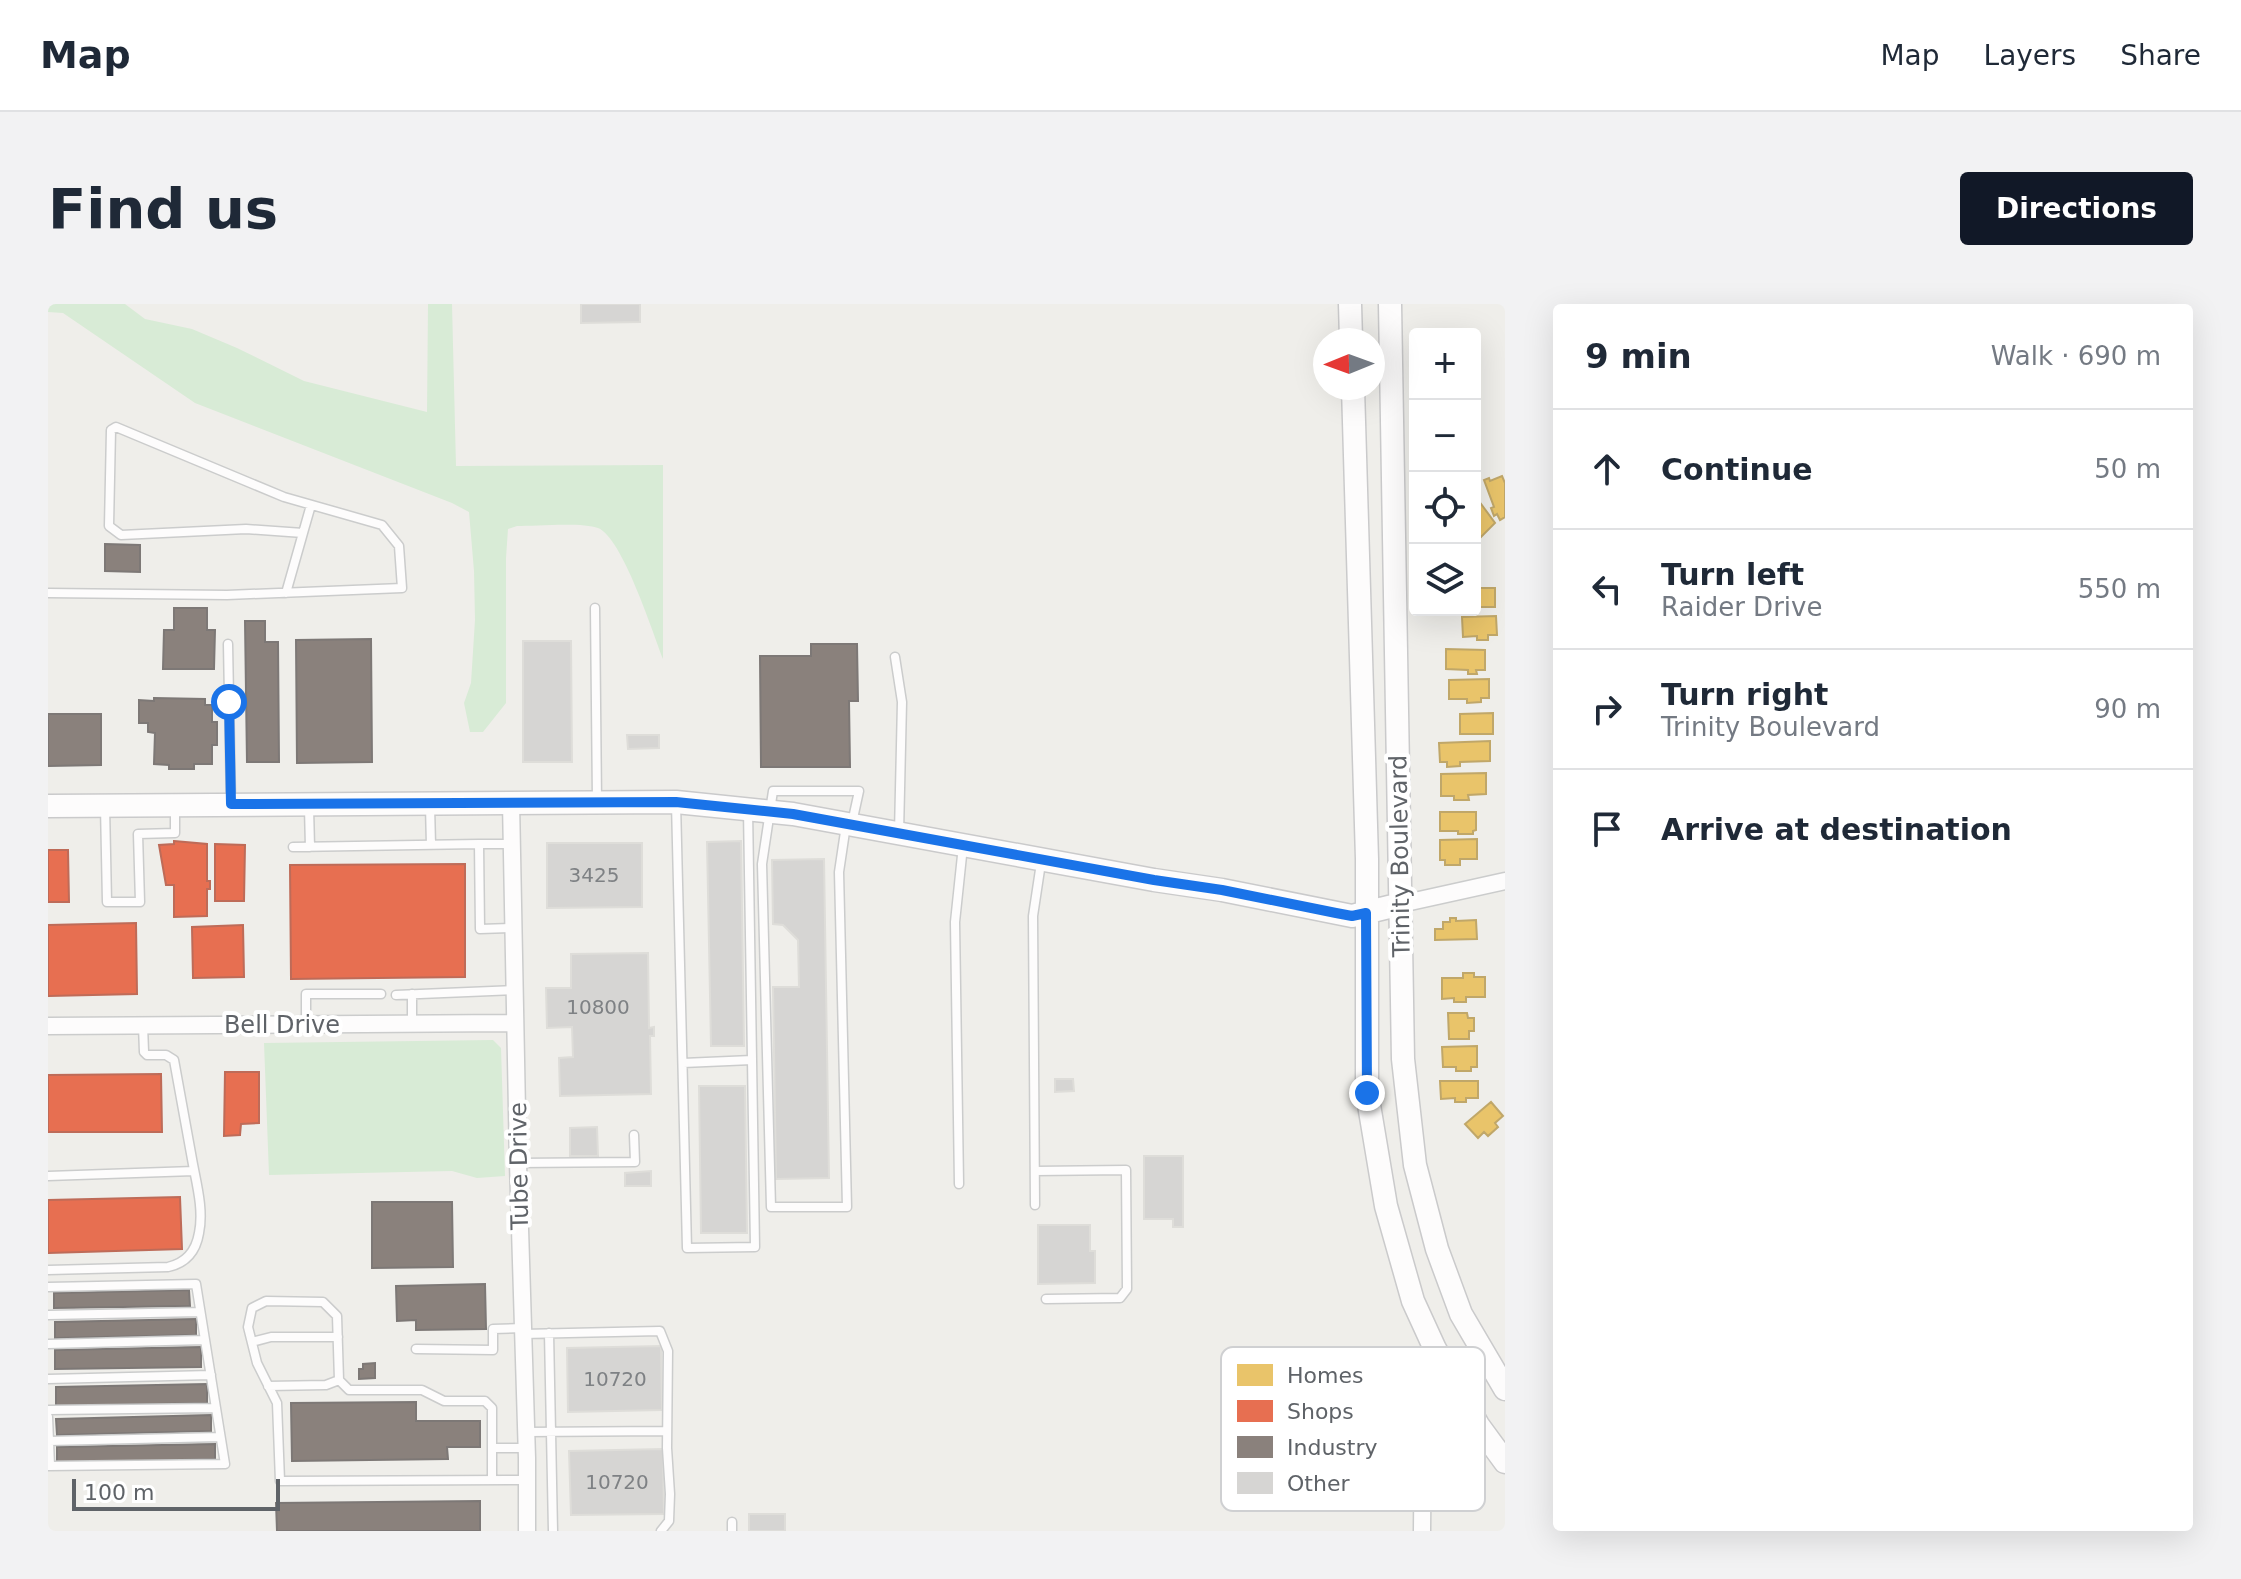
<!DOCTYPE html>
<html lang="en">
<head>
<meta charset="utf-8">
<style>
	body { margin:0; font-family:"DejaVu Sans",sans-serif; background:#f2f2f3; color:#1f2937 }
	.controls { position:absolute; right:24px; top:24px; display:grid; overflow:hidden; border-radius:8px; box-shadow:0 8px 32px #0002 }
	.controls button { width:72px; height:72px; display:grid; place-items:center; padding:0; border:0; border-bottom:2px solid #e0e1e3; background:#fff; color:#1f2937; font:40px sans-serif }
	.compass { position:absolute; left:1265px; top:24px; width:72px; height:72px; border-radius:50%; background:#fff; box-shadow:0 8px 32px #0002; rotate:269deg }
	.scale { position:absolute; left:24px; bottom:20px; width:208px; box-sizing:border-box; padding-left:8px; border:4px solid #5f6368; border-top:0; font-size:22px; line-height:28px; white-space:nowrap; color:#5f6368; -webkit-text-stroke:6px #fff; paint-order:stroke }
	.stop { position:absolute; width:24px; height:24px; margin:-18px; border:6px solid #1a73e8; border-radius:50%; background:#fff }
	.stop.end { background:#1a73e8; border-color:#fff; box-shadow:0 2px 8px #0008 }
	.list { margin:0; padding:0; list-style:none }
	h2 { display:flex; justify-content:space-between; align-items:center; height:104px; margin:0; padding:0 32px; font-size:34px }
	h2 small { font-size:26px; font-weight:400; color:#747a83 }
	.list li { display:grid; grid-template-columns:52px 1fr auto; gap:24px; align-items:center; box-sizing:border-box; height:120px; padding:0 32px; border-top:2px solid #e0e1e3 }
	.list b { display:block; font-size:30px; white-space:nowrap }
	.list p { margin:0; font-size:26px; white-space:nowrap; color:#747a83 }
	.list em { font-size:26px; font-style:normal; color:#747a83 }
	.icon { flex:none; width:44px; height:44px; fill:none; stroke:currentColor; stroke-width:2; stroke-linecap:round; stroke-linejoin:round }
	.map { position:relative; flex:none; width:1457px; height:1227px; overflow:hidden; border-radius:8px }
	header { display:flex; align-items:center; gap:48px; box-sizing:border-box; height:112px; padding:0 40px; background:#fff; border-bottom:2px solid #e0e1e3 }
	header strong { font-size:38px }
	nav { display:flex; gap:44px; margin-inline-start:auto; font-size:28px }
	.intro { display:flex; align-items:center; justify-content:space-between; box-sizing:border-box; height:192px; padding:0 48px }
	h1 { margin:0; font-size:56px }
	.button { padding:20px 36px; border-radius:8px; background:#111827; color:#fff; font-size:28px; font-weight:700 }
	main { display:flex; gap:48px; padding:0 48px }
	aside { flex:1; background:#fff; border-radius:8px; box-shadow:0 8px 32px #0002 }
	.map>svg:first-child { display:block }
	.green { fill:#d8ebd6 }
	.homes { fill:#e9c46a; stroke:#c0a769; stroke-width:2 }
	.shops { fill:#e76f51; stroke:#be6b58; stroke-width:2 }
	.industry { fill:#8a817c; stroke:#7d7876; stroke-width:2 }
	.building { fill:#d6d5d3; stroke:#deddd9; stroke-width:2 }
	.lines { fill:none; stroke-linecap:round; stroke-linejoin:round }
	.service-casing { stroke:#cbcccc; stroke-width:11 }
	.minor-casing { stroke:#cbcccc; stroke-width:19 }
	.secondary-casing { stroke:#cacacb; stroke-width:25 }
	.service { stroke:#fdfcfc; stroke-width:8 }
	.minor { stroke:#fdfcfc; stroke-width:16 }
	.secondary { stroke:#fdfcfc; stroke-width:22 }
	.route { stroke:#1a73e8; stroke-width:10 }
	.labels { text-anchor:middle; stroke-width:8; stroke-linejoin:round; paint-order:stroke }
	.number-label { font-size:20px; fill:#7e8184 }
	.street-label { font-size:24px; fill:#5f6368; stroke:#fff }
	.key { fill:#fff; stroke:#cfd0d2; stroke-width:2 }
	.key-label { font-size:22px; fill:#5f6368 }
</style>
</head>
<body>
<header>
<strong>Map</strong>
<nav><a>Map</a><a>Layers</a><a>Share</a></nav>
</header>
<div class="intro"><h1>Find us</h1><a class="button">Directions</a></div>
<main>
<div class="map">
<svg width="1457" height="1227" viewBox="0 0 1457 1227">
	<rect width="100%" height="100%" fill="#efeeea"/>
	<path class="green" d="M 0,0 L 77,0 L 97,15 L 144,25 L 189,44 L 256,77 L 379,108 L 380,0 L 404,0 L 408,162 L 615,161 L 615,355 C 605,329 574,233 550,224 C 535,218 487,222 469,222 L 460,225 L 458,254 L 458,399 L 435,428 L 422,428 L 416,399 L 423,379 L 427,316 L 426,267 L 421,208 L 404,199 L 147,99 L 15,9 L 0,8 Z
		M 445,736 L 453,744 L 457,872 L 429,874 L 404,867 L 221,871 L 216,739 Z"/>
	<path class="homes" d="M 1454,172 L 1457,179 L 1457,213 L 1452,216 L 1449,210 L 1446,212 L 1443,204 L 1446,203 L 1436,176 L 1441,174 L 1442,177 Z
		M 1428,193 L 1447,219 L 1433,233 L 1427,225 Z
		M 1427,284 L 1447,284 L 1447,303 L 1427,303 Z
		M 1448,312 L 1449,331 L 1440,331 L 1440,336 L 1429,336 L 1429,332 L 1415,333 L 1414,313 Z
		M 1398,345 L 1437,346 L 1437,366 L 1428,366 L 1429,370 L 1420,370 L 1420,366 L 1398,365 Z
		M 1441,375 L 1441,394 L 1433,394 L 1433,398 L 1419,399 L 1419,395 L 1401,395 L 1401,376 Z
		M 1445,409 L 1445,430 L 1412,430 L 1412,410 Z
		M 1442,437 L 1442,457 L 1412,458 L 1412,462 L 1399,463 L 1399,458 L 1392,458 L 1391,439 Z
		M 1438,469 L 1438,490 L 1420,491 L 1421,496 L 1406,496 L 1406,492 L 1393,492 L 1393,470 Z
		M 1392,508 L 1428,508 L 1428,526 L 1425,527 L 1425,530 L 1410,530 L 1410,527 L 1392,527 Z
		M 1429,535 L 1429,555 L 1412,555 L 1412,561 L 1397,561 L 1397,556 L 1392,556 L 1392,536 Z
		M 1402,614 L 1408,614 L 1408,617 L 1428,616 L 1429,635 L 1387,636 L 1387,625 L 1395,625 L 1395,618 L 1402,618 Z
		M 1415,669 L 1426,669 L 1426,673 L 1437,673 L 1437,693 L 1418,693 L 1418,698 L 1406,698 L 1406,694 L 1394,695 L 1394,674 L 1415,674 Z
		M 1400,709 L 1419,709 L 1420,714 L 1426,714 L 1426,727 L 1421,727 L 1421,735 L 1401,735 Z
		M 1429,742 L 1429,763 L 1423,763 L 1423,767 L 1408,767 L 1408,763 L 1395,763 L 1394,743 Z
		M 1392,777 L 1430,777 L 1430,794 L 1418,794 L 1418,798 L 1407,798 L 1407,794 L 1393,795 Z
		M 1443,798 L 1455,812 L 1447,819 L 1450,823 L 1440,832 L 1436,828 L 1430,834 L 1417,820 Z"/>
	<path class="shops" d="M 126,537 L 159,540 L 159,577 L 162,577 L 162,585 L 159,585 L 159,612 L 126,613 L 126,581 L 118,581 L 111,541 L 126,540 Z
		M 167,540 L 197,541 L 196,597 L 167,597 Z
		M 0,546 L 20,546 L 21,598 L 0,598 Z
		M 417,560 L 417,673 L 243,675 L 242,561 Z
		M 88,619 L 89,690 L 0,692 L 0,621 Z
		M 195,621 L 196,673 L 145,674 L 144,623 Z
		M 177,768 L 211,768 L 211,819 L 193,820 L 192,831 L 176,832 Z
		M 113,770 L 114,828 L 0,828 L 0,771 Z
		M 132,893 L 134,945 L 0,949 L 0,896 Z"/>
	<path class="industry" d="M 57,240 L 92,241 L 92,268 L 57,267 Z
		M 126,304 L 159,304 L 159,326 L 167,326 L 166,365 L 115,365 L 116,326 L 126,326 Z
		M 197,317 L 217,317 L 217,338 L 230,338 L 231,458 L 199,458 Z
		M 323,335 L 324,458 L 249,459 L 248,336 Z
		M 763,340 L 809,340 L 810,397 L 801,397 L 802,463 L 713,463 L 712,352 L 763,352 Z
		M 106,394 L 157,395 L 157,401 L 164,401 L 164,418 L 169,418 L 169,441 L 164,441 L 164,460 L 146,460 L 146,465 L 121,465 L 121,461 L 106,460 L 107,429 L 100,428 L 100,419 L 91,419 L 91,396 L 106,397 Z
		M 0,410 L 53,410 L 53,461 L 0,462 Z
		M 324,898 L 404,898 L 405,963 L 324,964 Z
		M 437,980 L 438,1025 L 368,1026 L 368,1016 L 349,1017 L 348,982 Z
		M 141,986 L 142,1002 L 6,1004 L 6,989 Z
		M 148,1015 L 148,1031 L 7,1034 L 7,1018 Z
		M 153,1043 L 153,1063 L 7,1065 L 7,1046 Z
		M 327,1059 L 327,1074 L 311,1075 L 311,1065 L 315,1065 L 315,1060 Z
		M 159,1080 L 159,1099 L 8,1102 L 8,1083 Z
		M 368,1098 L 368,1117 L 432,1117 L 432,1143 L 399,1143 L 400,1155 L 244,1157 L 243,1099 Z
		M 163,1111 L 163,1127 L 9,1131 L 8,1115 Z
		M 167,1140 L 167,1155 L 9,1159 L 9,1143 Z
		M 432,1197 L 432,1227 L 229,1227 L 228,1199 Z"/>
	<path class="building" d="M 533,0 L 592,0 L 592,18 L 533,19 Z
		M 475,337 L 523,337 L 524,458 L 475,458 Z
		M 579,431 L 611,431 L 611,444 L 580,445 Z
		M 693,537 L 696,742 L 663,742 L 659,538 Z
		M 499,539 L 594,539 L 594,603 L 499,604 Z
		M 776,555 L 781,874 L 728,875 L 725,683 L 751,683 L 750,636 L 735,621 L 725,620 L 724,556 Z
		M 600,649 L 601,724 L 606,723 L 606,732 L 602,732 L 603,790 L 512,792 L 511,754 L 525,753 L 524,723 L 499,724 L 498,684 L 523,684 L 523,650 Z
		M 1007,775 L 1025,775 L 1026,787 L 1007,788 Z
		M 651,782 L 697,782 L 699,929 L 653,929 Z
		M 549,823 L 550,852 L 522,852 L 522,824 Z
		M 1096,852 L 1135,852 L 1135,923 L 1125,923 L 1125,915 L 1096,915 Z
		M 603,867 L 603,882 L 577,882 L 577,869 Z
		M 990,921 L 1042,921 L 1042,947 L 1047,947 L 1047,979 L 990,980 Z
		M 613,1042 L 614,1106 L 520,1108 L 519,1044 Z
		M 615,1145 L 616,1210 L 523,1211 L 521,1147 Z
		M 701,1210 L 737,1210 L 737,1227 L 701,1227 Z"/>
	<g class="lines">
		<defs>
			<path id="service" d="M 0,289 L 179,291 L 354,284 L 351,242 L 334,221 L 236,193 L 68,123 L 63,126 L 61,222 L 73,231 L 198,225 L 255,229 L 263,201
				M 238,289 L 255,229
				M 547,304 L 549,497
				M 180,340 L 183,499
				M 847,353 L 854,398 L 851,529
				M 628,499 L 639,944 L 707,943 L 700,506
				M 57,502 L 59,598 L 92,598 L 90,530 L 127,529 L 127,504
				M 382,502 L 383,541
				M 261,504 L 262,543
				M 798,521 L 791,568 L 799,903 L 723,903 L 714,560 L 725,487 L 811,487 L 804,519
				M 464,540 L 431,540 L 432,625 L 465,624
				M 245,543 L 431,540
				M 364,690 L 364,719
				M 348,691 L 467,686
				M 258,720 L 258,690 L 333,690
				M 635,759 L 704,756
				M 470,859 L 587,858 L 586,831
				M 987,867 L 1078,866 L 1079,985 L 1072,994 L 998,995
				M 0,872 L 146,867
				M 911,880 L 907,618 L 915,542
				M 987,901 L 985,612 L 993,559
				M 0,966 L 120,963 C 138,959 148,947 151,929 C 156,905 148,878 144,855 C 138,822 132,789 126,756 L 118,751 L 99,751 L 96,748 L 95,721
				M 0,983 L 148,980 L 177,1160 L 0,1162
				M 0,1011 L 152,1008
				M 501,1029 L 505,1227
				M 475,1030 L 612,1027 L 620,1047 L 619,1144 L 622,1190 L 621,1217 L 613,1227
				M 204,1038 L 223,1033 L 290,1033
				M 0,1040 L 157,1036
				M 368,1045 L 445,1046 L 445,1025 L 475,1024
				M 0,1075 L 163,1071
				M 220,1082 L 278,1081 L 291,1076
				M 0,1106 L 168,1104
				M 0,1113 L 2,1162
				M 478,1128 L 619,1127
				M 1,1137 L 172,1133
				M 444,1144 L 444,1104 L 437,1097 L 396,1097 L 374,1086 L 301,1086 L 291,1076 L 289,1012 L 275,998 L 218,997 L 204,1004 L 200,1023 L 209,1059 L 229,1099 L 232,1177 L 478,1176
				M 444,1176 L 444,1144 L 478,1144
				M 684,1218 L 684,1227"/>
			<path id="minor" d="M 463,498 L 470,859 L 479,1154 L 479,1227
				M 1353,600 L 1457,577
				M 0,722 L 467,719
				M 1374,1227 L 1375,1119 L 1380,1107 L 1412,1089"/>
			<path id="secondary" d="M 1302,0 L 1303,36
				M 1342,0 L 1355,755 L 1367,861 L 1389,945 L 1413,1010 L 1457,1085
				M 1305,84 L 1319,555 L 1319,789 L 1338,902 L 1365,997 L 1387,1045 L 1430,1121 L 1457,1158
				M 0,502 L 628,498 L 745,510 L 1106,576 L 1174,586 L 1304,612 L 1353,600"/>
		</defs>
		<use href="#service" class="service-casing"/>
		<use href="#minor" class="minor-casing"/>
		<use href="#secondary" class="secondary-casing"/>
		<use href="#service" class="service"/>
		<use href="#minor" class="minor"/>
		<use href="#secondary" class="secondary"/>
	</g>
	<g class="lines">
		<path class="route" d="M 181,398 L 183,500 L 628,498 L 745,510 L 1106,576 L 1174,586 L 1288,609 L 1304,612 L 1318,609 L 1319,789"/>
	</g>
	<g class="labels">
		<g class="number-label">
			<text x="546" y="578">3425</text>
			<text x="550" y="710">10800</text>
			<text x="567" y="1082">10720</text>
			<text x="569" y="1185">10720</text>
		</g>
		<g class="street-label">
			<text transform="translate(1352 552) rotate(-91)" y="8">Trinity Boulevard</text>
			<text x="234" y="729">Bell Drive</text>
			<text transform="translate(471 862) rotate(-91)" y="8">Tube Drive</text>
		</g>
	</g>
	<rect x="1173" y="1043" width="264" height="164" rx="12" class="key"/>
	<rect x="1189" y="1060" width="36" height="22" fill="#e9c46a"/>
	<rect x="1189" y="1096" width="36" height="22" fill="#e76f51"/>
	<rect x="1189" y="1132" width="36" height="22" fill="#8a817c"/>
	<rect x="1189" y="1168" width="36" height="22" fill="#d6d5d3"/>
	<g class="key-label">
		<text x="1239" y="1079">Homes</text>
		<text x="1239" y="1115">Shops</text>
		<text x="1239" y="1151">Industry</text>
		<text x="1239" y="1187">Other</text>
	</g>
</svg>
<div class="controls">
<button>+</button>
<button>−</button>
<button><svg class="icon" aria-label="locate" viewBox="0 0 24 24"><circle cx="12" cy="12" r="6"/><path d="M12 2v4M12 18v4M2 12h4M18 12h4"/></svg></button>
<button><svg class="icon" aria-label="layers" viewBox="0 0 24 24"><path d="M12 4l9 5-9 5-9-5zM3 14l9 5 9-5"/></svg></button>
</div>
<svg class="compass" viewBox="-18 -18 36 36"><path d="M0-13l5 13h-10z" fill="#e53935"/><path d="M0 13l5-13h-10z" fill="#747a83"/></svg>
<div class="scale">100 m</div>
<div class="stop" style="left:181px;top:398px"></div>
<div class="stop end" style="left:1319px;top:789px"></div>
</div>
<aside>
<h2>9 min<small>Walk · 690 m</small></h2>
<ul class="list">
<li><svg class="icon" aria-label="ahead" viewBox="0 0 24 24"><path d="M12 20V5M6 11l6-6 6 6"/></svg><div><b>Continue</b></div><em>50 m</em></li>
<li><svg class="icon" aria-label="left" viewBox="0 0 24 24"><path d="M17 20v-9H6M10 6l-5 5 5 5"/></svg><div><b>Turn left</b><p>Raider Drive</p></div><em>550 m</em></li>
<li><svg class="icon" aria-label="right" viewBox="0 0 24 24"><path d="M7 20v-9h11M14 6l5 5-5 5"/></svg><div><b>Turn right</b><p>Trinity Boulevard</p></div><em>90 m</em></li>
<li><svg class="icon" aria-label="arrive" viewBox="0 0 24 24"><path d="M6 21V4h12l-3 4 3 4H6"/></svg><div><b>Arrive at destination</b></div></li>
</ul>
</aside>
</main>
</body>
</html>
